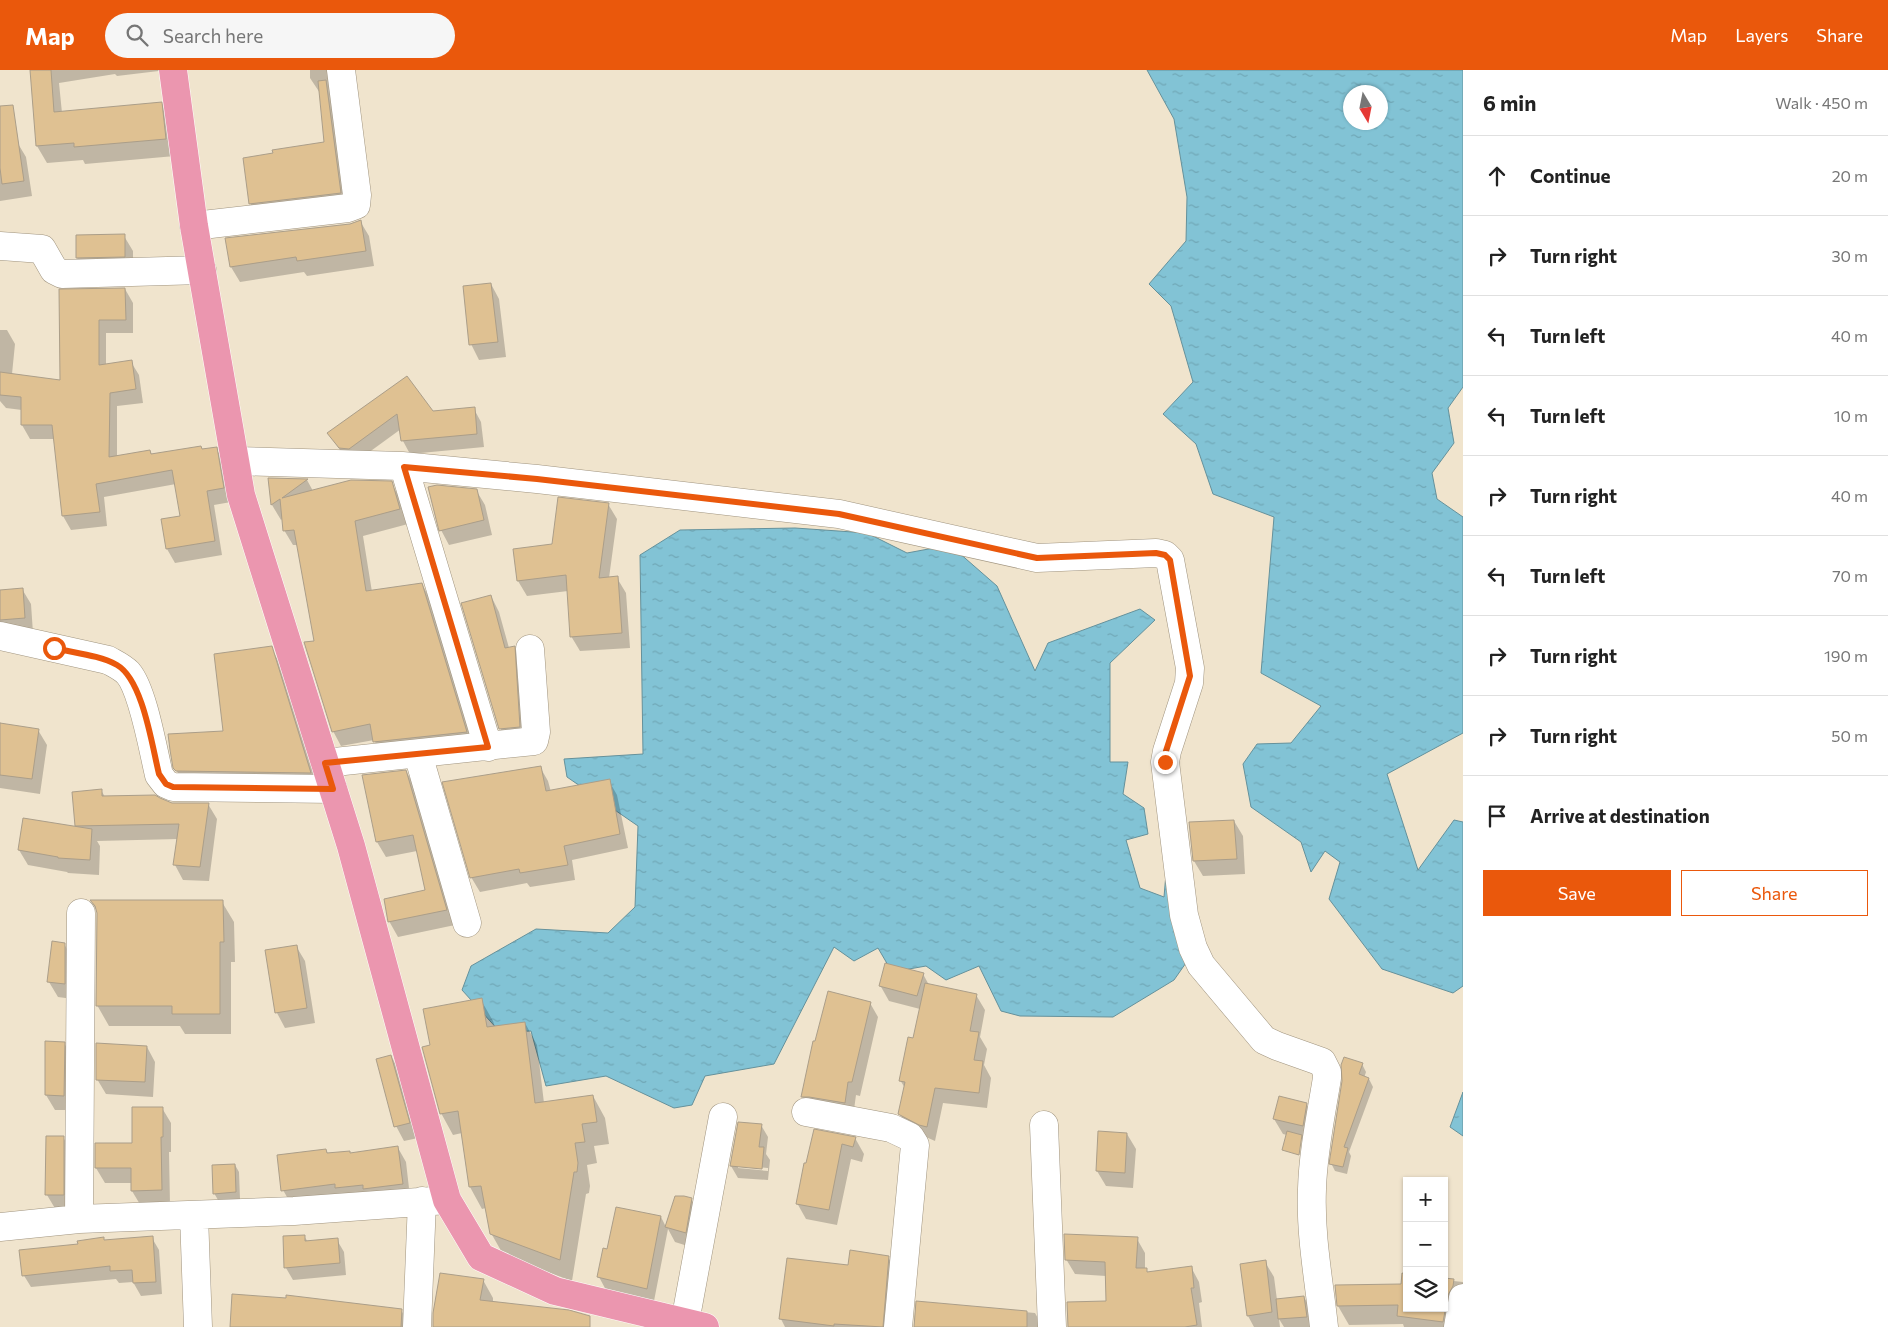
<!DOCTYPE html>
<html lang="en">
<head>
<meta charset="utf-8">
<style>
	body { margin:0; font-family:Commissioner,sans-serif; background:#f6f6f6; color:#222 }
	.controls { position:absolute; right:15px; bottom:15px; display:grid; overflow:hidden; border-radius:0px; box-shadow:0 1px 4px #0004 }
	.controls button { width:45px; height:45px; display:grid; place-items:center; padding:0; border:0; border-bottom:1px solid #e0e0e0; background:#fff; color:#222; font:25px sans-serif }
	.compass { position:absolute; left:1343px; top:15px; width:45px; height:45px; border-radius:50%; background:#fff; box-shadow:0 1px 4px #0004; rotate:170deg }
	.stop { position:absolute; width:15px; height:15px; margin:-11px; border:4px solid #ea580c; border-radius:50%; background:#fff }
	.stop.end { background:#ea580c; border-color:#fff; box-shadow:0 1px 5px #0008 }
	.list { margin:0; padding:0; list-style:none }
	h2 { display:flex; justify-content:space-between; align-items:center; height:65px; margin:0; padding:0 20px; font-size:21px }
	h2 small { font-size:16px; font-weight:400; color:#767676 }
	.list li { display:grid; grid-template-columns:32px 1fr auto; gap:15px; align-items:center; box-sizing:border-box; height:80px; padding:0 20px; border-top:1px solid #e0e0e0 }
	.list b { display:block; font-size:19px; white-space:nowrap }
	.list em { font-size:16px; font-style:normal; color:#767676 }
	.actions { display:flex; gap:10px; padding:15px 20px }
	.actions a { flex:1; padding:11px 0; border:1px solid #ea580c; border-radius:0px; text-align:center; font-size:18px; color:#ea580c }
	.actions .main { background:#ea580c; color:#fff }
	.icon { flex:none; width:28px; height:28px; fill:none; stroke:currentColor; stroke-width:2; stroke-linecap:round; stroke-linejoin:round }
	.map { position:relative; flex:none; width:1463px; height:1257px; overflow:hidden }
	header { display:flex; align-items:center; gap:30px; box-sizing:border-box; height:70px; padding:0 25px; background:#ea580c; color:#fff }
	header strong { font-size:24px }
	nav { display:flex; gap:28px; margin-inline-start:auto; font-size:18px }
	.search { width:350px; height:45px; background:#f6f6f6; display:flex; align-items:center; gap:12px; box-sizing:border-box; padding:0 18px; border-radius:28px; color:#767676; font-size:19px }
	main { display:flex }
	aside { flex:1; background:#fff }
	.map>svg:first-child { display:block }
	.water { fill:url(#water-ripples); stroke:#65919b; fill-rule:evenodd }
	.shadow { fill:#0003; fill-rule:evenodd }
	.building { fill:#dfc192; stroke:#ab9e89 }
	.lines { fill:none; stroke-linecap:round; stroke-linejoin:round }
	.minor-casing { stroke:#a0947f; stroke-width:29 }
	.major-casing { stroke:#fff; stroke-width:29 }
	.minor { stroke:#fff; stroke-width:28 }
	.major { stroke:#eb96af; stroke-width:28 }
	.route { stroke:#ea580c; stroke-width:6 }
</style>
</head>
<body>
<header>
<strong>Map</strong>
<div class="search"><svg class="icon" aria-label="search" viewBox="0 0 24 24"><circle cx="10" cy="10" r="6"/><path d="M15 15l6 6"/></svg>Search here</div>
<nav><a>Map</a><a>Layers</a><a>Share</a></nav>
</header>
<main>
<div class="map">
<svg width="1463" height="1257" viewBox="0 0 1463 1257">
	<defs>
		<pattern id="water-ripples" width="26" height="14" patternUnits="userSpaceOnUse" patternTransform="scale(1.25)"><rect width="26" height="14" fill="#82c3d5"/><path d="M2 4q2-2 4 0t4 0M15 11q2-2 4 0t4 0" fill="none" stroke="#70a7b6"/></pattern>
	</defs>
	<rect width="100%" height="100%" fill="#f0e4cd"/>
	<path class="water" d="M 1147,0 L 1463,0 L 1463,317 L 1448,338 L 1454,373 L 1432,403 L 1437,429 L 1463,447 L 1463,663 L 1387,704 L 1418,800 L 1454,750 L 1463,752 L 1463,916 L 1453,923 L 1382,899 L 1329,829 L 1340,792 L 1325,781 L 1311,802 L 1301,772 L 1251,737 L 1243,694 L 1257,674 L 1291,673 L 1321,636 L 1261,603 L 1274,447 L 1213,424 L 1196,374 L 1163,344 L 1193,312 L 1171,236 L 1149,214 L 1186,171 L 1187,127 L 1174,49 ZM 1380,22 L 1380,52 L 1350,52 L 1350,22 Z
		M 795,458 L 867,463 L 907,483 L 950,475 L 997,516 L 1035,601 L 1048,573 L 1140,539 L 1155,550 L 1110,593 L 1110,692 L 1128,692 L 1123,724 L 1144,738 L 1148,764 L 1126,770 L 1140,818 L 1164,827 L 1167,792 L 1181,847 L 1202,870 L 1174,910 L 1113,947 L 1020,946 L 1001,941 L 979,896 L 946,910 L 926,896 L 892,902 L 878,878 L 854,891 L 834,877 L 774,994 L 705,1006 L 692,1035 L 674,1038 L 606,1006 L 546,1016 L 531,961 L 500,962 L 462,920 L 471,896 L 536,859 L 608,863 L 635,837 L 638,756 L 567,707 L 564,689 L 643,684 L 640,485 L 680,460 Z
		M 1463,1022 L 1463,1066 L 1450,1057 Z"/>
	<path class="shadow" d="M 31,0 L 167,0 L 117,6 L 115,4 L 59,13 L 62,43 L 161,33 L 171,50 L 175,86 L 85,94 L 83,90 L 47,93 L 37,76 Z
		M 310,0 L 342,0 L 348,137 L 258,148 L 250,133 L 325,73 L 320,23 L 310,8 Z
		M 17,72 L 26,87 L 32,126 L 0,131 L 0,74 Z
		M 360,151 L 369,166 L 374,196 L 307,206 L 304,202 L 240,212 L 231,197 L 227,169 L 350,155 Z
		M 124,166 L 133,181 L 133,201 L 86,203 L 77,188 Z
		M 491,214 L 499,229 L 506,287 L 479,290 L 471,274 Z
		M 125,219 L 133,233 L 133,263 L 106,263 L 106,295 L 131,292 L 139,305 L 143,333 L 117,336 L 117,387 L 150,381 L 152,385 L 216,378 L 224,392 L 231,432 L 214,435 L 222,485 L 175,493 L 167,479 L 162,450 L 181,447 L 176,414 L 104,427 L 107,456 L 71,460 L 63,446 L 55,369 L 30,369 L 22,355 L 22,340 L 6,338 L 0,331 L 0,260 L 7,260 L 15,274 L 12,304 L 62,311 L 60,220 Z
		M 406,307 L 433,343 L 474,339 L 481,352 L 484,377 L 410,384 L 403,371 L 401,359 L 357,391 L 347,391 L 329,363 Z
		M 270,409 L 307,410 L 313,421 L 391,413 L 400,428 L 408,454 L 363,466 L 372,522 L 422,514 L 430,529 L 475,677 L 383,687 L 374,670 L 341,676 L 333,661 L 298,475 L 293,475 L 284,460 L 283,448 L 281,450 L 272,435 Z
		M 476,420 L 485,435 L 492,465 L 449,475 L 441,460 Z
		M 608,434 L 617,449 L 609,508 L 617,508 L 626,523 L 630,578 L 580,581 L 571,566 L 568,521 L 527,526 L 518,511 L 553,476 Z
		M 22,519 L 31,534 L 33,563 L 0,565 L 0,521 Z
		M 491,526 L 499,542 L 509,578 L 514,578 L 523,593 L 528,672 L 509,674 L 500,658 Z
		M 271,578 L 284,600 L 323,724 L 188,720 L 175,698 L 225,662 Z
		M 0,652 L 2,655 L 38,660 L 47,675 L 40,724 L 0,718 Z
		M 540,697 L 548,711 L 551,722 L 609,711 L 617,725 L 628,778 L 572,790 L 575,810 L 530,817 L 527,813 L 480,822 L 471,807 Z
		M 406,701 L 415,717 L 455,855 L 398,867 L 389,851 L 426,821 L 417,781 L 386,787 L 377,772 Z
		M 101,720 L 105,727 L 172,734 L 208,734 L 217,749 L 209,811 L 183,810 L 175,795 L 178,769 L 97,771 L 100,776 L 99,805 L 68,803 L 67,802 L 28,795 L 19,780 L 77,758 L 76,756 Z
		M 1234,751 L 1243,766 L 1245,804 L 1203,806 L 1194,791 Z
		M 92,832 L 222,832 L 234,852 L 235,892 L 231,892 L 231,964 L 185,964 L 180,956 L 109,956 L 97,935 L 97,841 Z
		M 64,874 L 73,889 L 73,929 L 58,927 L 49,912 Z
		M 296,876 L 305,891 L 315,953 L 285,958 L 277,943 Z
		M 923,904 L 929,915 L 976,925 L 985,940 L 980,967 L 987,979 L 984,995 L 991,1008 L 987,1038 L 943,1033 L 935,1071 L 908,1059 L 900,1044 L 905,1018 L 900,1010 L 914,969 L 920,939 L 889,931 L 880,915 Z
		M 481,930 L 493,951 L 495,957 L 525,953 L 537,975 L 544,1033 L 593,1026 L 605,1048 L 609,1074 L 594,1076 L 597,1093 L 587,1095 L 590,1116 L 589,1123 L 586,1124 L 572,1211 L 504,1186 L 491,1163 L 486,1138 L 482,1139 L 470,1117 L 462,1063 L 453,1065 L 441,1043 L 431,976 Z
		M 870,933 L 878,947 L 860,1026 L 856,1025 L 853,1047 L 811,1041 L 802,1027 Z
		M 46,972 L 64,973 L 73,988 L 72,1040 L 55,1040 L 46,1025 Z
		M 147,977 L 155,992 L 153,1027 L 106,1024 L 97,1009 Z
		M 391,986 L 400,1002 L 418,1068 L 404,1071 L 396,1056 Z
		M 1362,994 L 1366,1002 L 1364,1008 L 1369,1009 L 1373,1017 L 1349,1082 L 1351,1086 L 1347,1104 L 1335,1101 L 1331,1093 L 1344,1011 Z
		M 1306,1034 L 1315,1049 L 1311,1071 L 1283,1064 L 1274,1049 Z
		M 162,1038 L 171,1053 L 171,1082 L 169,1082 L 170,1135 L 141,1136 L 132,1121 L 132,1113 L 105,1113 L 96,1098 L 133,1074 Z
		M 761,1055 L 768,1067 L 766,1084 L 770,1090 L 768,1110 L 738,1108 L 731,1096 ZM 738,1096 L 768,1098 L 768,1101 L 738,1098 Z
		M 815,1061 L 855,1068 L 864,1084 L 862,1092 L 851,1089 L 837,1155 L 806,1149 L 797,1133 Z
		M 1099,1062 L 1127,1064 L 1136,1079 L 1133,1118 L 1106,1116 L 1097,1101 Z
		M 63,1067 L 72,1083 L 72,1140 L 56,1140 L 47,1125 Z
		M 398,1078 L 406,1092 L 410,1127 L 291,1134 L 283,1120 L 326,1080 L 328,1084 L 350,1084 Z
		M 235,1095 L 239,1102 L 240,1129 L 218,1130 L 214,1123 Z
		M 691,1129 L 700,1145 L 694,1178 L 675,1172 L 668,1159 L 654,1231 L 606,1220 L 599,1207 L 608,1180 L 661,1147 L 666,1157 Z
		M 304,1166 L 308,1172 L 337,1170 L 344,1182 L 346,1205 L 293,1210 L 286,1198 Z
		M 152,1168 L 159,1180 L 162,1224 L 141,1226 L 133,1212 L 119,1213 L 116,1209 L 31,1217 L 23,1204 L 79,1175 L 103,1169 L 105,1171 Z
		M 1137,1169 L 1145,1183 L 1145,1199 L 1148,1203 L 1191,1197 L 1199,1212 L 1202,1232 L 1199,1233 L 1202,1257 L 1069,1257 L 1108,1233 L 1106,1206 L 1075,1204 L 1066,1189 Z
		M 888,1187 L 897,1202 L 892,1257 L 785,1257 L 781,1249 L 849,1196 Z
		M 1265,1192 L 1274,1207 L 1277,1230 L 1304,1227 L 1313,1243 L 1314,1257 L 1284,1257 L 1279,1249 L 1280,1257 L 1254,1257 L 1248,1246 Z
		M 483,1210 L 493,1228 L 493,1233 L 434,1257 Z
		M 1444,1210 L 1463,1212 L 1463,1236 L 1456,1257 L 1404,1257 L 1403,1254 L 1349,1255 L 1338,1236 L 1402,1216 L 1407,1238 L 1444,1238 Z
		M 917,1232 L 1035,1243 L 1043,1257 L 915,1257 Z
		M 401,1240 L 411,1257 L 231,1257 Z"/>
	<path class="building" d="M 30,0 L 51,0 L 54,42 L 162,32 L 166,69 L 74,77 L 74,73 L 36,76 Z
		M 326,10 L 341,123 L 249,134 L 243,88 L 273,83 L 272,80 L 324,72 L 318,11 Z
		M 13,35 L 24,111 L 2,114 L 0,98 L 0,36 Z
		M 361,150 L 366,181 L 297,191 L 296,187 L 230,197 L 225,168 L 350,154 Z
		M 125,164 L 125,187 L 76,188 L 76,165 Z
		M 491,213 L 498,272 L 469,275 L 463,216 Z
		M 125,218 L 126,250 L 99,250 L 99,295 L 132,290 L 136,319 L 110,323 L 109,387 L 150,380 L 151,384 L 201,376 L 202,379 L 217,377 L 224,418 L 207,421 L 215,471 L 166,479 L 161,449 L 180,446 L 172,400 L 96,414 L 100,442 L 62,446 L 52,355 L 21,355 L 21,327 L 0,325 L 0,302 L 60,310 L 59,219 Z
		M 407,306 L 433,341 L 475,337 L 477,364 L 401,371 L 397,344 L 349,379 L 339,378 L 327,363 Z
		M 268,408 L 308,409 L 282,428 L 351,410 L 392,411 L 400,439 L 355,451 L 366,521 L 422,513 L 467,662 L 373,672 L 370,654 L 332,662 L 304,572 L 314,571 L 294,460 L 283,461 L 280,429 L 271,435 Z
		M 437,415 L 477,419 L 484,450 L 439,461 L 428,417 Z
		M 558,427 L 609,433 L 599,508 L 618,506 L 622,563 L 570,567 L 566,505 L 517,511 L 513,479 L 552,474 Z
		M 23,518 L 25,548 L 0,550 L 0,520 Z
		M 491,525 L 505,578 L 515,576 L 520,657 L 499,659 L 461,533 Z
		M 272,576 L 311,703 L 176,701 L 173,698 L 170,680 L 168,664 L 223,661 L 214,584 Z
		M 0,653 L 39,659 L 32,709 L 0,705 Z
		M 541,696 L 546,721 L 610,709 L 620,764 L 564,776 L 568,795 L 520,803 L 519,799 L 470,808 L 442,712 Z
		M 406,700 L 447,840 L 388,852 L 384,829 L 425,820 L 413,765 L 376,772 L 362,705 Z
		M 102,719 L 102,726 L 155,725 L 160,728 L 172,733 L 209,733 L 200,797 L 173,795 L 179,754 L 75,756 L 72,722 Z
		M 23,748 L 92,759 L 90,790 L 58,788 L 58,787 L 18,780 Z
		M 1234,750 L 1237,789 L 1193,791 L 1189,752 Z
		M 90,830 L 223,830 L 224,872 L 220,872 L 220,944 L 172,944 L 172,936 L 96,936 L 97,843 L 95,836 Z
		M 52,871 L 65,873 L 65,914 L 47,912 Z
		M 297,875 L 307,938 L 275,943 L 265,880 Z
		M 885,893 L 924,903 L 917,926 L 879,916 Z
		M 925,913 L 977,924 L 970,961 L 979,962 L 974,990 L 983,991 L 979,1023 L 935,1018 L 927,1057 L 919,1055 L 898,1044 L 905,1012 L 899,1011 L 908,967 L 913,968 Z
		M 828,921 L 871,932 L 852,1012 L 848,1012 L 845,1033 L 809,1027 L 801,1027 L 813,971 L 815,971 Z
		M 482,928 L 487,957 L 525,952 L 535,1033 L 593,1025 L 597,1052 L 582,1054 L 585,1072 L 575,1073 L 578,1093 L 577,1102 L 574,1102 L 560,1190 L 490,1164 L 481,1116 L 469,1117 L 458,1041 L 440,1044 L 422,977 L 430,975 L 423,939 Z
		M 45,971 L 65,972 L 64,1026 L 45,1025 Z
		M 96,973 L 147,976 L 145,1012 L 96,1010 Z
		M 391,985 L 410,1053 L 394,1057 L 376,989 Z
		M 1344,987 L 1363,993 L 1359,1004 L 1369,1008 L 1344,1077 L 1348,1078 L 1343,1097 L 1329,1094 L 1342,1011 L 1341,995 Z
		M 1279,1026 L 1307,1033 L 1303,1056 L 1273,1049 Z
		M 132,1037 L 163,1037 L 163,1067 L 161,1067 L 162,1120 L 131,1121 L 131,1098 L 95,1098 L 95,1073 L 132,1073 Z
		M 738,1052 L 762,1054 L 759,1077 L 764,1077 L 762,1099 L 730,1096 Z
		M 814,1059 L 856,1067 L 853,1077 L 842,1074 L 829,1140 L 796,1134 L 804,1093 L 806,1093 Z
		M 1098,1061 L 1127,1063 L 1125,1103 L 1096,1101 Z
		M 1287,1061 L 1302,1065 L 1299,1085 L 1282,1080 Z
		M 46,1066 L 64,1066 L 64,1125 L 45,1125 Z
		M 398,1076 L 403,1114 L 363,1119 L 363,1115 L 335,1118 L 335,1114 L 281,1121 L 277,1085 L 326,1079 L 327,1083 L 350,1081 L 350,1083 Z
		M 235,1094 L 236,1122 L 213,1124 L 212,1095 Z
		M 675,1126 L 684,1126 L 692,1128 L 686,1163 L 665,1157 Z
		M 616,1137 L 661,1146 L 647,1219 L 597,1207 L 603,1178 L 607,1179 Z
		M 1064,1164 L 1138,1167 L 1136,1198 L 1147,1198 L 1147,1202 L 1192,1196 L 1194,1218 L 1191,1218 L 1197,1255 L 1185,1257 L 1068,1257 L 1067,1232 L 1106,1231 L 1105,1192 L 1065,1190 Z
		M 305,1165 L 305,1171 L 338,1168 L 340,1193 L 284,1198 L 283,1166 Z
		M 153,1166 L 156,1212 L 133,1213 L 132,1200 L 110,1201 L 110,1196 L 22,1206 L 19,1180 L 78,1174 L 77,1171 L 104,1167 L 104,1170 Z
		M 850,1180 L 889,1186 L 883,1257 L 834,1254 L 834,1256 L 779,1249 L 787,1188 L 848,1195 Z
		M 1266,1190 L 1272,1242 L 1247,1246 L 1240,1194 Z
		M 440,1203 L 484,1209 L 480,1230 L 569,1240 L 590,1246 L 590,1257 L 433,1257 L 433,1243 Z
		M 1402,1203 L 1407,1204 L 1407,1238 L 1444,1238 L 1444,1208 L 1454,1209 L 1453,1216 L 1448,1225 L 1443,1252 L 1397,1246 L 1398,1235 L 1337,1236 L 1335,1215 L 1401,1214 Z
		M 232,1224 L 286,1228 L 286,1225 L 402,1239 L 401,1257 L 230,1257 Z
		M 1304,1226 L 1307,1247 L 1278,1249 L 1276,1229 Z
		M 916,1231 L 1027,1241 L 1027,1257 L 914,1257 Z"/>
	<g class="lines">
		<defs>
			<path id="minor" d="M 194,156 L 348,138 L 356,135 L 357,125 L 341,0
				M 0,176 L 42,179 L 54,200 L 62,204 L 202,200
				M 235,391 L 402,396 L 537,409 L 839,444 L 1037,488 L 1156,483 L 1165,485 L 1170,490 L 1190,598 L 1189,613 L 1167,681 L 1165,692 L 1184,845 L 1193,878 L 1201,895 L 1264,970 L 1277,976 L 1322,992 L 1327,1002 L 1327,1008 C 1321,1045 1313,1082 1312,1119 C 1310,1165 1319,1211 1324,1257
				M 404,397 L 488,677
				M 0,566 L 108,590 C 115,594 122,597 128,603 C 143,620 153,680 159,705 L 166,714 L 173,717 L 333,719
				M 418,684 L 467,853
				M 325,693 L 534,671 L 536,662 L 530,579
				M 806,1042 L 891,1058 L 910,1067 L 915,1075 L 898,1257
				M 1044,1055 L 1052,1257
				M 194,1145 L 198,1257
				M 79,1149 L 81,843
				M 0,1157 L 79,1149 L 294,1141 L 447,1130
				M 685,1252 L 723,1047
				M 417,1257 L 422,1131
				M 1458,1257 L 1463,1228"/>
			<path id="major" d="M 173,0 L 194,156 L 241,425 L 351,776 L 447,1130 L 481,1187 L 555,1221 L 705,1257"/>
		</defs>
		<use href="#minor" class="minor-casing"/>
		<use href="#major" class="major-casing"/>
		<use href="#minor" class="minor"/>
		<use href="#major" class="major"/>
	</g>
	<g class="lines">
		<path class="route" d="M 54,578 C 74,583 99,585 117,595 C 143,610 152,676 159,704 L 166,714 L 173,717 L 333,719 L 325,693 L 488,677 L 404,397 L 537,409 L 839,444 L 1037,488 L 1156,483 L 1165,485 L 1170,490 L 1190,606 L 1166,681 L 1165,692"/>
	</g>
</svg>
<div class="controls">
<button>+</button>
<button>−</button>
<button><svg class="icon" aria-label="layers" viewBox="0 0 24 24"><path d="M12 4l9 5-9 5-9-5zM3 14l9 5 9-5"/></svg></button>
</div>
<svg class="compass" viewBox="-18 -18 36 36"><path d="M0-13l5 13h-10z" fill="#e53935"/><path d="M0 13l5-13h-10z" fill="#767676"/></svg>
<div class="stop" style="left:54px;top:578px"></div>
<div class="stop end" style="left:1165px;top:692px"></div>
</div>
<aside>
<h2>6 min<small>Walk · 450 m</small></h2>
<ul class="list">
<li><svg class="icon" aria-label="ahead" viewBox="0 0 24 24"><path d="M12 20V5M6 11l6-6 6 6"/></svg><div><b>Continue</b></div><em>20 m</em></li>
<li><svg class="icon" aria-label="right" viewBox="0 0 24 24"><path d="M7 20v-9h11M14 6l5 5-5 5"/></svg><div><b>Turn right</b></div><em>30 m</em></li>
<li><svg class="icon" aria-label="left" viewBox="0 0 24 24"><path d="M17 20v-9H6M10 6l-5 5 5 5"/></svg><div><b>Turn left</b></div><em>40 m</em></li>
<li><svg class="icon" aria-label="left" viewBox="0 0 24 24"><path d="M17 20v-9H6M10 6l-5 5 5 5"/></svg><div><b>Turn left</b></div><em>10 m</em></li>
<li><svg class="icon" aria-label="right" viewBox="0 0 24 24"><path d="M7 20v-9h11M14 6l5 5-5 5"/></svg><div><b>Turn right</b></div><em>40 m</em></li>
<li><svg class="icon" aria-label="left" viewBox="0 0 24 24"><path d="M17 20v-9H6M10 6l-5 5 5 5"/></svg><div><b>Turn left</b></div><em>70 m</em></li>
<li><svg class="icon" aria-label="right" viewBox="0 0 24 24"><path d="M7 20v-9h11M14 6l5 5-5 5"/></svg><div><b>Turn right</b></div><em>190 m</em></li>
<li><svg class="icon" aria-label="right" viewBox="0 0 24 24"><path d="M7 20v-9h11M14 6l5 5-5 5"/></svg><div><b>Turn right</b></div><em>50 m</em></li>
<li><svg class="icon" aria-label="arrive" viewBox="0 0 24 24"><path d="M6 21V4h12l-3 4 3 4H6"/></svg><div><b>Arrive at destination</b></div></li>
</ul>
<div class="actions"><a class="main">Save</a><a>Share</a></div>
</aside>
</main>
</body>
</html>
